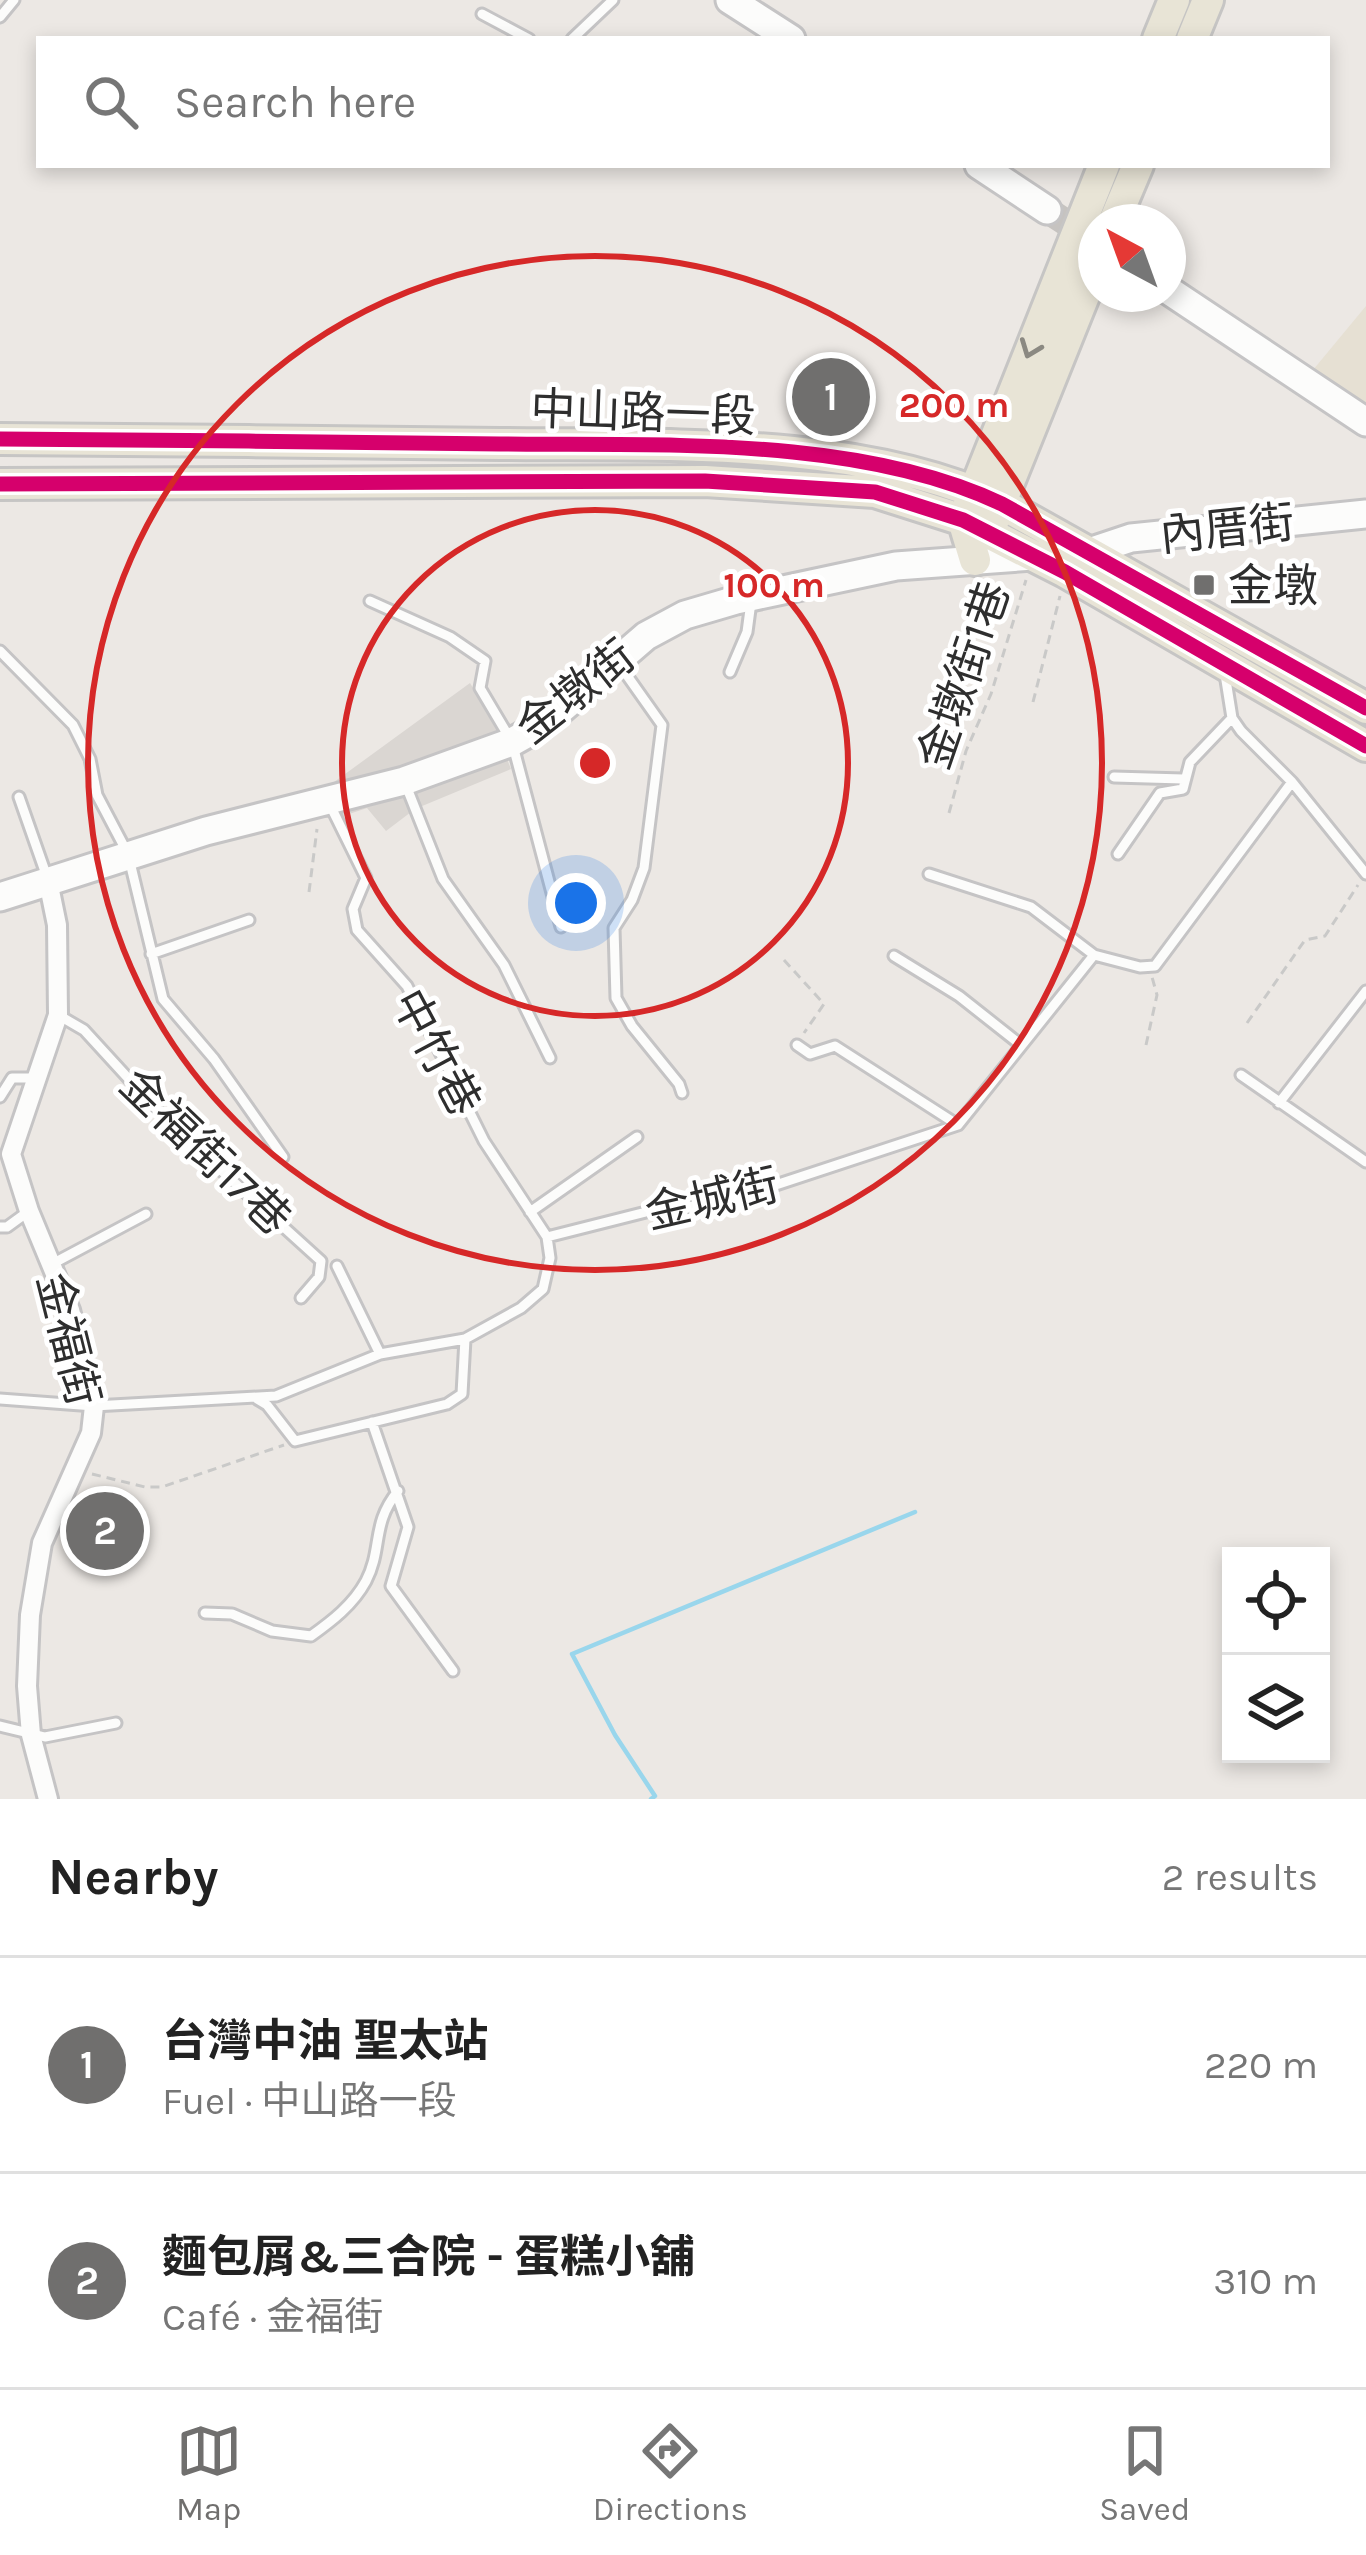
<!DOCTYPE html>
<html lang="en">
<head>
<meta charset="utf-8">
<style>
	body { margin:0; font-family:Karla,"Noto Sans TC",sans-serif; background:#f2f2f2; color:#222 }
	.controls { position:absolute; right:36px; bottom:36px; display:grid; overflow:hidden; border-radius:0px; box-shadow:0 6px 18px #0003 }
	.controls button { width:108px; height:108px; display:grid; place-items:center; padding:0; border:0; border-bottom:3px solid #e0e0e0; background:#fff; color:#222; font:60px sans-serif }
	.compass { position:absolute; left:1078px; top:204px; width:108px; height:108px; border-radius:50%; background:#fff; box-shadow:0 6px 18px #0003; rotate:319deg }
	.you { position:absolute; left:576px; top:903px; width:42px; height:42px; margin:-30px; border:9px solid #fff; border-radius:50%; background:#1a73e8; box-shadow:0 0 0 18px #1a73e833 }
	.badge { display:grid; place-items:center; width:78px; height:78px; border-radius:50%; background:#706f6e; color:#fff; font-size:39px; font-weight:700 }
	.pin { position:absolute; translate:-50% -50%; border:6px solid #fff; box-shadow:0 3px 12px #0006 }
	.list { margin:0; padding:0; list-style:none }
	h2 { display:flex; justify-content:space-between; align-items:center; height:156px; margin:0; padding:0 48px; font-size:51px }
	h2 small { font-size:39px; font-weight:400; color:#767676 }
	.list li { display:grid; grid-template-columns:78px 1fr auto; gap:36px; align-items:center; box-sizing:border-box; height:216px; padding:0 48px; border-top:3px solid #e0e0e0 }
	.list b { display:block; font-size:45px; white-space:nowrap }
	.list p { margin:0; font-size:39px; white-space:nowrap; color:#767676 }
	.list em { font-size:39px; font-style:normal; color:#767676 }
	.icon { flex:none; width:66px; height:66px; fill:none; stroke:currentColor; stroke-width:2; stroke-linecap:round; stroke-linejoin:round }
	.map { position:relative; flex:none; width:1366px; height:1799px; overflow:hidden }
	.search { position:absolute; background:#fff; box-shadow:0 6px 18px #0003; left:36px; right:36px; top:36px; height:132px; display:flex; align-items:center; gap:30px; box-sizing:border-box; padding:0 42px; border-radius:0px; color:#767676; font-size:45px }
	.sheet { height:588px; background:#fff }
	nav { display:flex; justify-content:space-around; align-items:center; box-sizing:border-box; height:168px; border-top:3px solid #e0e0e0; background:#fff; font-size:33px; color:#767676 }
	nav a { display:grid; justify-items:center; gap:6px }
	nav .on { color:#706f6e }
	.map>svg:first-child { display:block }
	.education { fill:#e6e0d3 }
	.plaza { fill:#dad6d2 }
	.lines { fill:none; stroke-linecap:round; stroke-linejoin:round }
	.stream { stroke:#99d6ec; stroke-width:4.5 }
	.secondary-tunnel { stroke:#c6c3c0; stroke-width:27; stroke-dasharray:27 14; stroke-linecap:butt }
	.lane-casing { stroke:#c5c4c5; stroke-width:15 }
	.street-casing { stroke:#c5c4c5; stroke-width:24 }
	.secondary-casing { stroke:#c5c4c5; stroke-width:33 }
	.primary-casing { stroke:#c6c5c4; stroke-width:36 }
	.path { stroke:#c9c9c8; stroke-width:3; stroke-dasharray:9 6; stroke-linecap:butt }
	.lane { stroke:#fcfcfb; stroke-width:9 }
	.street { stroke:#fcfcfb; stroke-width:18 }
	.secondary { stroke:#fcfcfb; stroke-width:27 }
	.primary { stroke:#e8e4d6; stroke-width:30 }
	.cycleway-casing { stroke:#fff; stroke-width:22 }
	.cycleway { stroke:#d6006c; stroke-width:15 }
	.oneway { stroke:#8b8982 }
	.ring { fill:none; stroke:#d62828; stroke-width:6 }
	.poi-dot { fill:#706f6e; stroke:#fff; stroke-width:4.5 }
	.labels { text-anchor:middle; stroke-width:10; stroke-linejoin:round; paint-order:stroke }
	.street-label { font-size:45px; fill:#2e2e2e; stroke:#fff }
	.poi-label { font-size:45px; fill:#2e2e2e; stroke:#fff; text-anchor:start }
	.centre { fill:#d62828; stroke:#fff; stroke-width:6 }
	.ring-label { font-size:36px; text-anchor:middle; font-weight:bold; fill:#d62828; stroke:#fff; stroke-width:10; stroke-linejoin:round; paint-order:stroke }
</style>
</head>
<body>
<div class="map">
<svg width="1366" height="1799" viewBox="0 0 1366 1799">
	<rect width="100%" height="100%" fill="#ece8e4"/>
	<path class="education" d="M 1366,306 L 1366,406 L 1313,370 Z"/>
	<path class="plaza" d="M 470,683 L 502,737 L 319,793 Z
		M 507,759 L 511,769 L 415,809 L 386,831 L 367,808 L 337,818 L 321,818 L 317,814 L 408,791 Z"/>
	<g class="lines">
		<path class="stream" d="M 651,1799 L 655,1796 L 615,1735 L 572,1654 L 915,1512"/>
		<path class="secondary-tunnel" d="M 1047,210 L 1096,242"/>
		<defs>
			<path id="lane" d="M 482,14 L 529,39
				M 0,17 L 14,0
				M 572,39 L 613,0
				M 370,601 L 450,637 L 485,661 L 480,688 L 512,742 L 561,927
				M 0,651 L 73,725 L 90,759 L 97,795 L 128,854 L 163,999 L 214,1059 L 283,1157
				M 621,667 L 662,725 L 644,868 L 632,900 L 614,928 L 616,998 L 632,1026 L 679,1084 L 682,1093
				M 730,672 L 747,632 L 751,602
				M 1225,674 L 1232,718 L 1241,731 L 1292,782 L 1366,874
				M 1114,777 L 1183,779
				M 405,783 L 443,879 L 504,965 L 550,1058
				M 19,797 L 47,877
				M 330,805 L 366,878 L 353,909 L 357,930 L 407,986 L 484,1141 L 547,1237
				M 1118,854 L 1160,793 L 1183,789 L 1190,762 L 1232,718
				M 929,874 L 1031,907 L 1094,955
				M 151,954 L 249,920
				M 894,956 L 959,996 L 1021,1045
				M 60,1016 L 84,1030 L 170,1124 L 321,1261 L 319,1277 L 301,1298
				M 797,1045 L 810,1054 L 835,1046 L 958,1125
				M 1241,1075 L 1366,1162
				M 0,1097 L 12,1078 L 35,1078
				M 1279,1103 L 1366,991
				M 530,1212 L 637,1137
				M 0,1227 L 7,1227 L 29,1211
				M 52,1264 L 146,1214
				M 337,1266 L 380,1354
				M 0,1399 L 94,1406 L 276,1396 L 380,1354 L 465,1339 L 521,1308 L 543,1289 L 550,1258 L 547,1237 L 650,1211 L 721,1203 L 958,1125 L 1094,955 L 1140,967 L 1155,966 L 1292,782
				M 257,1399 L 267,1405 L 295,1441 L 447,1404 L 462,1394 L 465,1339
				M 372,1422 L 408,1527 L 391,1586 L 453,1671
				M 205,1613 L 232,1614 L 272,1631 L 311,1636 C 332,1621 353,1605 366,1581 C 383,1548 371,1524 398,1491
				M 0,1726 L 45,1737 L 116,1723"/>
			<path id="street" d="M 48,1799 L 31,1735 L 27,1686 L 30,1615 L 42,1543 L 91,1433 L 94,1406 L 70,1310 L 29,1211 L 11,1154 L 58,1015 L 57,925 L 48,881"/>
			<path id="secondary" d="M 730,0 L 791,39
				M 979,165 L 1047,210
				M 1168,290 L 1366,422
				M 0,897 L 206,831 L 404,781 L 512,742 L 544,724 L 646,636 L 685,615 L 736,600 L 896,566 L 1089,552 L 1131,538 L 1366,514"/>
			<path id="primary" d="M 1158,39 L 1174,0
				M 1192,39 L 1208,0
				M 1114,222 L 1138,165
				M 0,439 C 167,440 333,442 500,444 C 659,446 857,435 1002,504 L 1366,708
				M 0,484 L 705,481 L 875,492 L 963,520 L 1065,572 L 1366,746
				M 993,522 L 1096,266
				M 975,560 L 963,520 L 1104,165"/>
		</defs>
		<use href="#lane" class="lane-casing"/>
		<use href="#street" class="street-casing"/>
		<use href="#secondary" class="secondary-casing"/>
		<use href="#primary" class="primary-casing"/>
		<path class="path" d="M 1033,702 L 1060,596
			M 949,813 L 966,751 L 991,694 L 1026,580
			M 309,892 L 317,829
			M 784,960 L 824,1004 L 804,1033
			M 1247,1023 L 1305,940 L 1325,936 L 1358,885
			M 1146,1045 L 1157,995 L 1152,977
			M 92,1474 L 145,1487 L 162,1487 L 284,1445"/>
		<use href="#lane" class="lane"/>
		<use href="#street" class="street"/>
		<use href="#secondary" class="secondary"/>
		<use href="#primary" class="primary"/>
		<defs>
			<path id="cycleway" d="M 0,439 C 167,440 333,442 500,444 C 659,446 857,435 1002,504 L 1366,708
				M 0,484 L 705,481 L 875,492 L 963,520 L 1065,572 L 1366,746"/>
		</defs>
		<use href="#cycleway" class="cycleway-casing"/>
		<use href="#cycleway" class="cycleway"/>
	</g>
	<defs><path id="oneway-chevron" d="M-2-3.5L2.5 0L-2 3.5" fill="none" stroke-width="1.6" stroke-linecap="round" stroke-linejoin="round" transform="scale(3)"/></defs>
	<use class="oneway" href="#oneway-chevron" transform="translate(1030 349) rotate(111)"/>
	<g class="ring">
		<circle cx="595" cy="763" r="253"/>
		<circle cx="595" cy="763" r="507"/>
	</g>
	<rect class="poi-dot" x="1192" y="573" width="24" height="24" rx="6"/>
	<g class="labels">
		<g class="street-label">
			<text transform="translate(643 412) rotate(2)" y="16">中山路一段</text>
			<text transform="translate(1227 528) rotate(-6)" y="16">內厝街</text>
			<text transform="translate(963 675) rotate(-71)" y="16">金墩街1巷</text>
			<text transform="translate(575 691) rotate(-38)" y="16">金墩街</text>
			<text transform="translate(437 1052) rotate(62)" y="16">中竹巷</text>
			<text transform="translate(206 1151) rotate(44)" y="16">金福街17巷</text>
			<text transform="translate(712 1198) rotate(-13)" y="16">金城街</text>
			<text transform="translate(69 1339) rotate(76)" y="16">金福街</text>
		</g>
		<g class="poi-label">
			<text x="1228" y="601">金墩</text>
		</g>
	</g>
	<circle cx="595" cy="763" r="18" class="centre"/>
	<g class="ring-label">
		<text x="954" y="417">200 m</text>
		<text x="774" y="597">100 m</text>
	</g>
</svg>
<div class="controls">
<button><svg class="icon" aria-label="locate" viewBox="0 0 24 24"><circle cx="12" cy="12" r="6"/><path d="M12 2v4M12 18v4M2 12h4M18 12h4"/></svg></button>
<button><svg class="icon" aria-label="layers" viewBox="0 0 24 24"><path d="M12 4l9 5-9 5-9-5zM3 14l9 5 9-5"/></svg></button>
</div>
<svg class="compass" viewBox="-18 -18 36 36"><path d="M0-13l5 13h-10z" fill="#e53935"/><path d="M0 13l5-13h-10z" fill="#767676"/></svg>
<div class="you"></div>
<div class="pin badge" style="left:831px;top:397px">1</div>
<div class="pin badge" style="left:105px;top:1531px">2</div>
<div class="search"><svg class="icon" aria-label="search" viewBox="0 0 24 24"><circle cx="10" cy="10" r="6"/><path d="M15 15l6 6"/></svg>Search here</div>
</div>
<section class="sheet">
<h2>Nearby<small>2 results</small></h2>
<ul class="list">
<li><span class="badge">1</span><div><b>台灣中油 聖太站</b><p>Fuel · 中山路一段</p></div><em>220 m</em></li>
<li><span class="badge">2</span><div><b>麵包屑&amp;三合院 - 蛋糕小舖</b><p>Café · 金福街</p></div><em>310 m</em></li>
</ul>
</section>
<nav>
<a class="on"><svg class="icon" aria-label="map" viewBox="0 0 24 24"><path d="M3 6l6-2 6 2 6-2v14l-6 2-6-2-6 2zM9 4v14M15 6v14"/></svg>Map</a>
<a><svg class="icon" aria-label="directions" viewBox="0 0 24 24"><path d="M12 3l9 9-9 9-9-9zM9 14v-3h6M13 9l2 2-2 2"/></svg>Directions</a>
<a><svg class="icon" aria-label="saved" viewBox="0 0 24 24"><path d="M7 4h10v16l-5-4-5 4z"/></svg>Saved</a>
</nav>
</body>
</html>
